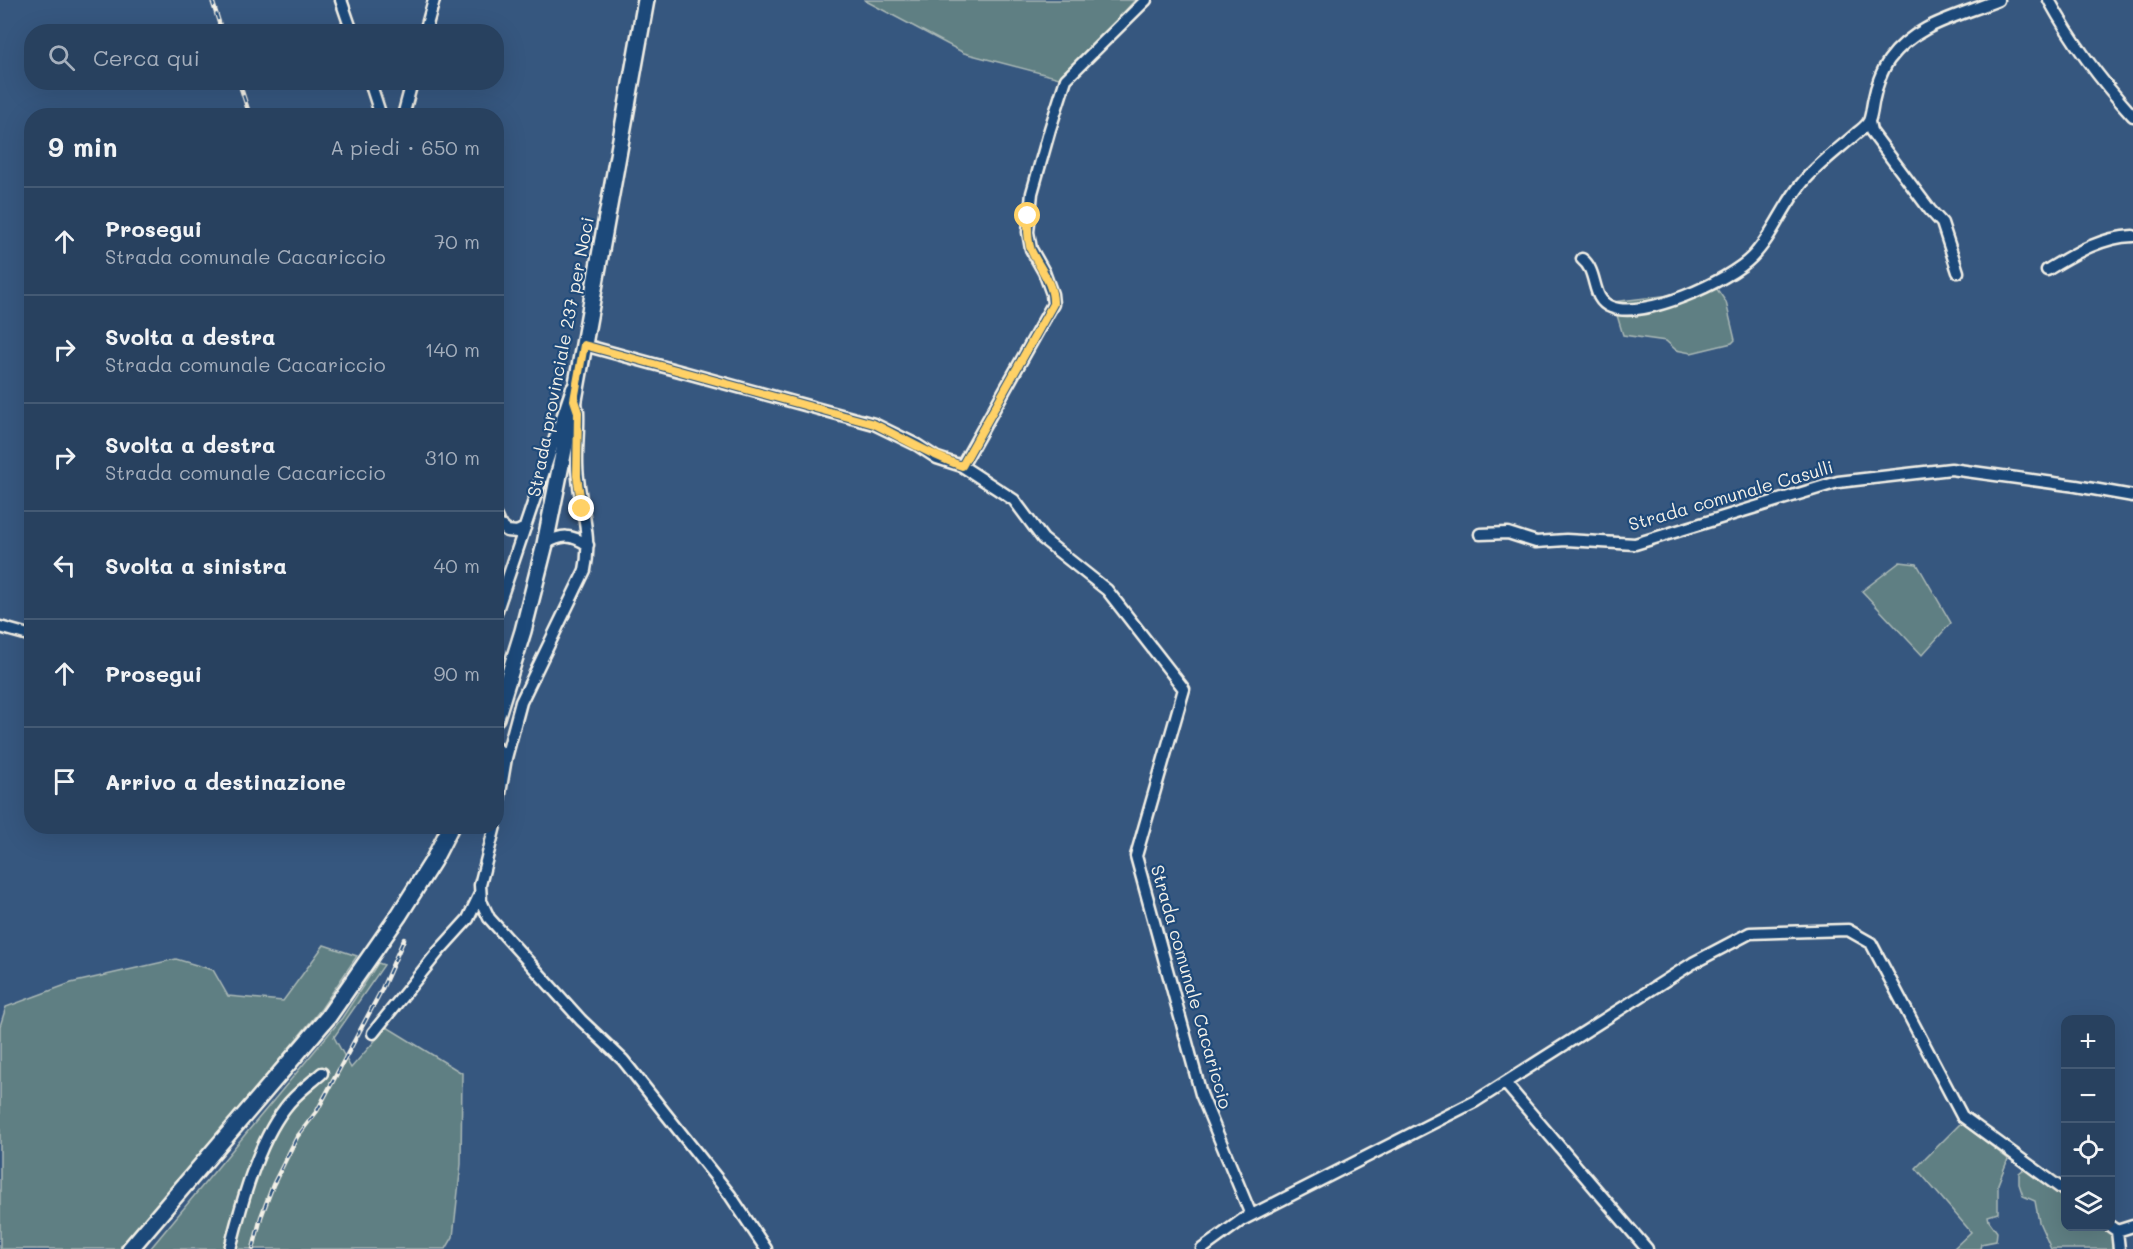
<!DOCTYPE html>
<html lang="it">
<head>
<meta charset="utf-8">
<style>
	body { margin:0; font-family:Mali,sans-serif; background:#304865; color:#f1f3f6 }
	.controls { position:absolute; right:18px; bottom:18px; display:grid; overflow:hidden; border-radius:12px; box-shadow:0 6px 24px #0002 }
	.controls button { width:54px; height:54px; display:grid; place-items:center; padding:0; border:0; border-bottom:2px solid #445a74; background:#28415f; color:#f1f3f6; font:30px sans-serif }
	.stop { position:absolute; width:18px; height:18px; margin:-14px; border:4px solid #ffd166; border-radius:50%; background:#fff }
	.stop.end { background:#ffd166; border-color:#fff; box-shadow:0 2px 6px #0008 }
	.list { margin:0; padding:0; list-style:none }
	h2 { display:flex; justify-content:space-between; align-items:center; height:78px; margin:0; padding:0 24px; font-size:26px }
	h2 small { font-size:20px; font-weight:400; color:#a5afbd }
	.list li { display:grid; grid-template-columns:39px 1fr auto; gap:18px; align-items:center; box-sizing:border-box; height:108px; padding:0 24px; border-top:2px solid #445a74 }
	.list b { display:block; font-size:22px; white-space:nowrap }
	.list p { margin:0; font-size:20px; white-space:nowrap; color:#a5afbd }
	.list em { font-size:20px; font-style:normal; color:#a5afbd }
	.icon { flex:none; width:33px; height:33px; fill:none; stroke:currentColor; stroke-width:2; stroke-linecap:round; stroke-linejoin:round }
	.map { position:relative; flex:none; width:2133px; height:1249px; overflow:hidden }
	.search { position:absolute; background:#28415f; box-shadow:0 6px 24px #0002; left:24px; top:24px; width:480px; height:66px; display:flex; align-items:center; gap:15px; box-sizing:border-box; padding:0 21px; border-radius:24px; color:#a5afbd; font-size:22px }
	.panel { position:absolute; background:#28415f; box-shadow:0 6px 24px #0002; left:24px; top:108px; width:480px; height:726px; border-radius:24px }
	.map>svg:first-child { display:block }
	.green { fill:#5f7f83; stroke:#aab8b6; stroke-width:1.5 }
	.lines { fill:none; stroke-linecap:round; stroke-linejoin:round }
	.street-casing { stroke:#f4f1e8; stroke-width:15 }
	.secondary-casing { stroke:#f4f1e8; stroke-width:20 }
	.street { stroke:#1f4a7a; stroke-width:10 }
	.secondary { stroke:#1f4a7a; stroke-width:15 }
	.rail-casing { stroke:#f4f1e8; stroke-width:4.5 }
	.rail { stroke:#1f4a7a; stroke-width:2; stroke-dasharray:7; stroke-linecap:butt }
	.route { stroke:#ffd166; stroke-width:8 }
	.labels { text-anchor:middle; stroke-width:4.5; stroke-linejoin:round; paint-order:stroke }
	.street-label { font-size:18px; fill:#f4f1e8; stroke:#1f4a7a }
</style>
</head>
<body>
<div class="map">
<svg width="2133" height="1249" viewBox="0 0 2133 1249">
	<rect width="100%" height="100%" fill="#36577f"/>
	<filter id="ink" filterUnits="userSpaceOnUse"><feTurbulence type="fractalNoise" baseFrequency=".0167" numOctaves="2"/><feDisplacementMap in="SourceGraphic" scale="12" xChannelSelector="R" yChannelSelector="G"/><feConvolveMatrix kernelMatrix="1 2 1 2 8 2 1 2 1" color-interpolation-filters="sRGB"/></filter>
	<g filter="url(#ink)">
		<path class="green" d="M 864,0 L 1135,0 L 1063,79 L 964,53 Z
			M 1712,282 L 1726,302 L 1735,340 L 1732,343 L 1691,353 L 1676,350 L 1666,341 L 1623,335 L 1613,302 L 1679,294 Z
			M 1900,562 L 1917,564 L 1951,623 L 1922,655 L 1862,591 Z
			M 324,945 L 357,956 L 321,1009 L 124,1249 L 0,1249 L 0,1026 L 6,1007 L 71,983 L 176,959 L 213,970 L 228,996 L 283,1001 Z
			M 378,963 L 384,965 L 334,1037 L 351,1068 L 387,1027 L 462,1073 L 461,1164 L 453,1237 L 446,1249 L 150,1249 L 342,1018 Z
			M 1961,1123 L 2008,1159 L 1998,1184 L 1998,1213 L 1988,1216 L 1989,1221 L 1997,1232 L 1996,1241 L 1981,1244 L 1980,1249 L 1953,1249 L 1971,1232 L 1916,1168 Z
			M 2024,1169 L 2065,1198 L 2066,1226 L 2104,1227 L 2113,1236 L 2115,1249 L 2051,1249 L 2039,1222 L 2035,1201 L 2023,1196 L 2019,1184 L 2019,1173 Z"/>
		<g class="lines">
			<defs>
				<path id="street" d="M 341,0 L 352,32
					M 2049,0 C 2072,42 2101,81 2133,116
					M 425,32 L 434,0
					M 370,82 L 381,116
					M 403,116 L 412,82
					M 1869,122 L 1871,131 L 1930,210 L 1942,223 L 1958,272
					M 1582,259 C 1599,272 1590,299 1611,307 C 1643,320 1729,281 1752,257 C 1773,236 1783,205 1803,182 C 1818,164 1839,149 1857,133 C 1861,130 1867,125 1869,121 C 1872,114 1872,105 1874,98 C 1876,87 1882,70 1889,60 C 1915,24 1959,16 1998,0
					M 2047,270 C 2074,254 2101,237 2133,236
					M 584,345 L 874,424 L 917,445 L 937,458 L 962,466 L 1014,500 L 1043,539 L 1107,590 L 1184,689 L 1136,856 L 1201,1094 L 1251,1215
					M 962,466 L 1053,304 L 1052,294 L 1044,272 L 1031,249 L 1028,232 L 1032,193 L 1050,129 L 1066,79 L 1146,0
					M 496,517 L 499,524 L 507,531 L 517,532 L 525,528
					M 1480,534 L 1508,533 L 1536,542 L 1566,540 L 1635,544 L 1838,482 L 1951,469 L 2076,486 L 2133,496
					M 545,544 C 562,534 571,534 588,545
					M 496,613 L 572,388
					M 0,627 L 32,636
					M 496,747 L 506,758
					M 496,817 L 506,758 L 521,702 L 585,570 C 592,539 581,508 578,478 C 575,456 579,434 578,412 L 576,404
					M 495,826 L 480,885 L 481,901 L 489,918 L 581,1020 L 623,1060 L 730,1195 L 766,1249
					M 373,1033 L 438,952 L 468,919 L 480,894
					M 1505,1083 L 1647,1249
					M 2110,1226 L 2117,1231 L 2133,1226
					M 2117,1231 L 2119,1249
					M 230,1249 C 241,1205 257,1144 285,1108 C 295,1094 310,1084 322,1073
					M 1202,1249 L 1242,1220 L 1476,1101 L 1693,963 L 1750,933 L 1848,930 L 1871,943 L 1962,1116 L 2066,1192"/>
				<path id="secondary" d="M 496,718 L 523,631 L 545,544 L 574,400 L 646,0
					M 130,1249 L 328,1017 L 399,915 L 433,861 L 451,826"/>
			</defs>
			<use href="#street" class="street-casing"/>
			<use href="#secondary" class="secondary-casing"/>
			<use href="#street" class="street"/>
			<use href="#secondary" class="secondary"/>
			<defs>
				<path id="rail" d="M 212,0 L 222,32
					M 239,82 L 250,116
					M 253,1249 L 261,1217 L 273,1185 L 297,1137 L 317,1111 L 381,991 L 404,939"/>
			</defs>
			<use href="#rail" class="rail-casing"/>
			<use href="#rail" class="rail"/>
		</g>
	</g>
	<g class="lines" filter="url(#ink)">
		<path class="route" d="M 582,509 L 577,476 L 578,412 L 574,400 L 584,345 L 874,424 C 903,438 931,456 962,466 L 1053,304 C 1054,283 1039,268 1031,250 C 1027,240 1028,227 1028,216"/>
	</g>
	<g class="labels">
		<g class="street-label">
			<text transform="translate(561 357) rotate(-79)" y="6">Strada provinciale 237 per Noci</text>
			<text transform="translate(1731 496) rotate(-16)" y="6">Strada comunale Casulli</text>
			<text transform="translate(1191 987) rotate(74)" y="6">Strada comunale Cacariccio</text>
		</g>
	</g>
</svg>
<div class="controls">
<button>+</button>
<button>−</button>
<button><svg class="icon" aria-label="locate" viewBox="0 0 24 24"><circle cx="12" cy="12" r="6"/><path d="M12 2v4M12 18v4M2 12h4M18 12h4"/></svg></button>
<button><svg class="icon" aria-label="layers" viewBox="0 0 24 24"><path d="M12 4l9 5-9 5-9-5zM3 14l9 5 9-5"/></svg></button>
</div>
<div class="stop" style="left:1028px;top:216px"></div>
<div class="stop end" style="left:582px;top:509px"></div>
<div class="search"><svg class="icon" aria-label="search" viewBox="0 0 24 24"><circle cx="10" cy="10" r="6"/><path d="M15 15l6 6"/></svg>Cerca qui</div>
<section class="panel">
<h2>9 min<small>A piedi · 650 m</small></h2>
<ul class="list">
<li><svg class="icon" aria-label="ahead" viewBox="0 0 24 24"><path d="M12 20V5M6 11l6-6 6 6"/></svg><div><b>Prosegui</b><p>Strada comunale Cacariccio</p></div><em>70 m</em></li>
<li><svg class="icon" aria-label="right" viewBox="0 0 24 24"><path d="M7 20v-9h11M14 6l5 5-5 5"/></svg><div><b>Svolta a destra</b><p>Strada comunale Cacariccio</p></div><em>140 m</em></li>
<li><svg class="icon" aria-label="right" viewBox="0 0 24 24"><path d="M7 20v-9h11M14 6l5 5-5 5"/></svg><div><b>Svolta a destra</b><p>Strada comunale Cacariccio</p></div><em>310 m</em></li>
<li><svg class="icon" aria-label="left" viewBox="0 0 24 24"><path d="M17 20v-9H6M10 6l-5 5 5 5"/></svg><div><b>Svolta a sinistra</b></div><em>40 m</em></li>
<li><svg class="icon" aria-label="ahead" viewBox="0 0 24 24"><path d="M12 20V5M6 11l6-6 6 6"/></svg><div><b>Prosegui</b></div><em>90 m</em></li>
<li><svg class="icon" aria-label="arrive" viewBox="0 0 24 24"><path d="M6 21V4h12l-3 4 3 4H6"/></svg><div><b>Arrivo a destinazione</b></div></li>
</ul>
</section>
</div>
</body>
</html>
